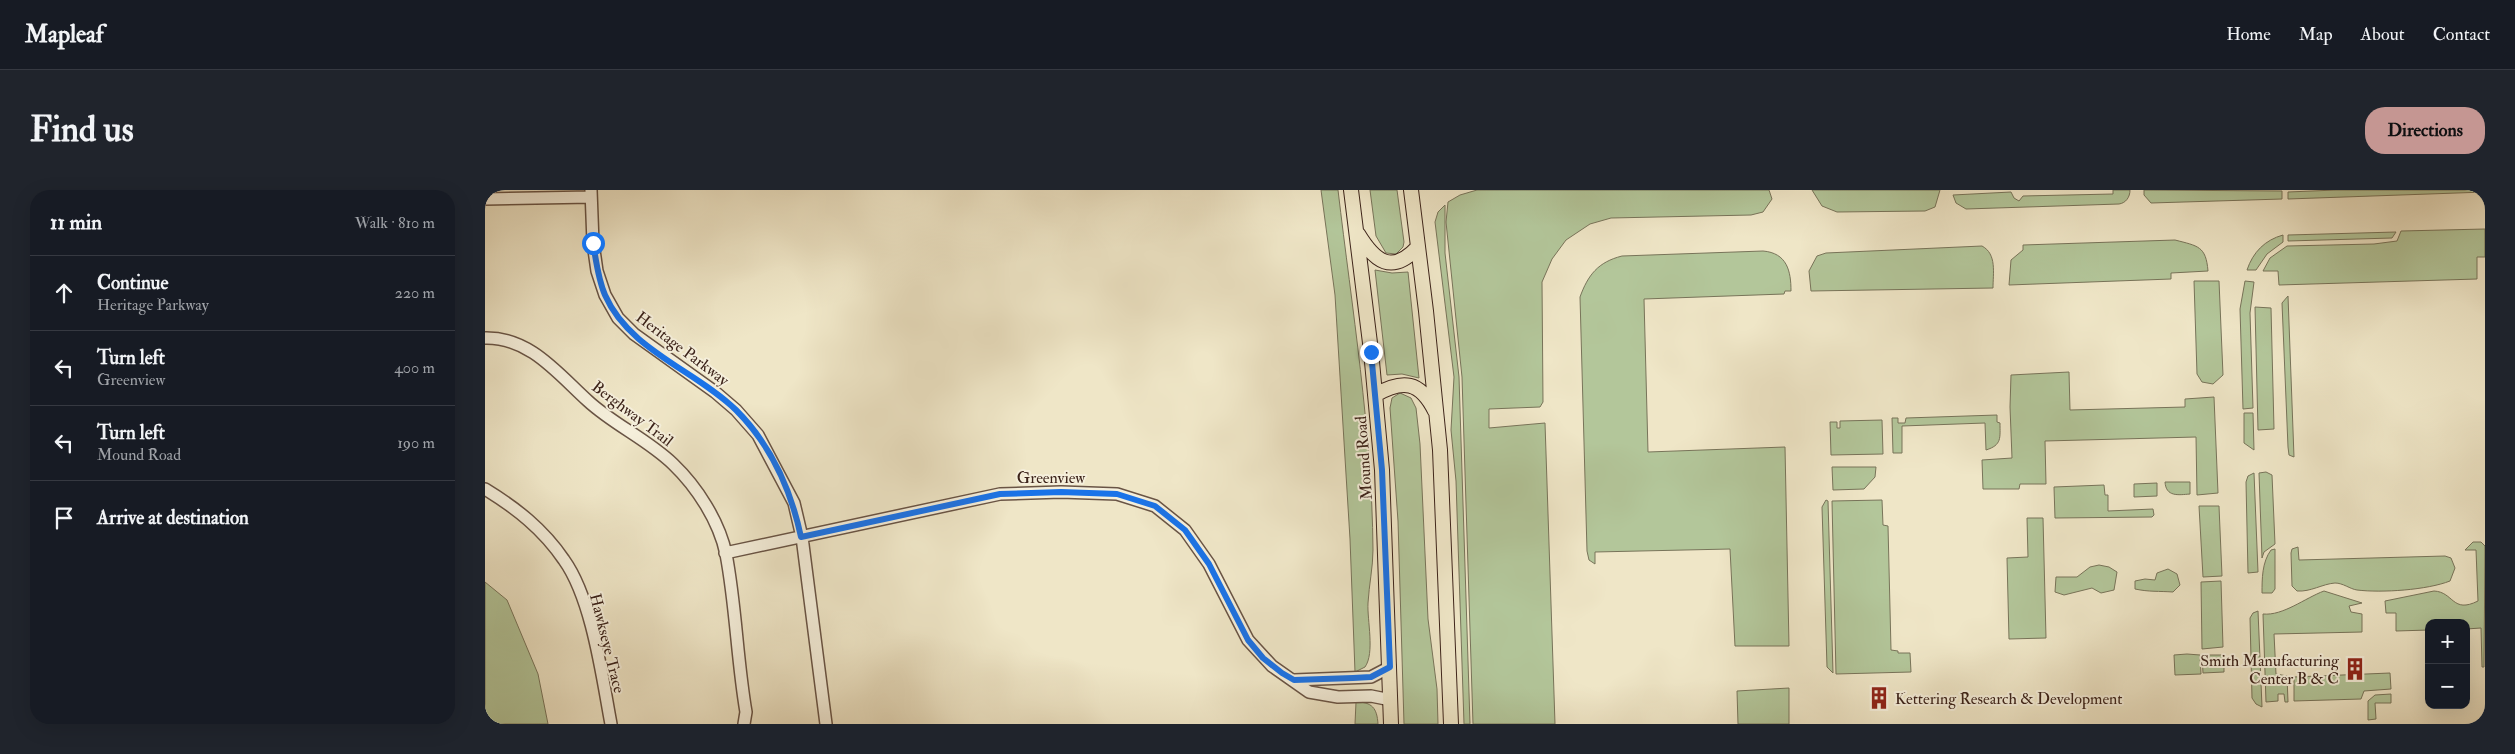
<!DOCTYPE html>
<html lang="en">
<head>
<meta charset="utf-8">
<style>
	body { margin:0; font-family:"IM FELL Double Pica",serif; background:#20242c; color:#f1f3f6 }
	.controls { position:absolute; right:15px; bottom:15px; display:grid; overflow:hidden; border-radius:10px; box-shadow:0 5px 20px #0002 }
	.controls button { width:45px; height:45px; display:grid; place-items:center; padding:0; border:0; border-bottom:1px solid #363941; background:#171b24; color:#f1f3f6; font:25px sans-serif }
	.stop { position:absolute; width:15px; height:15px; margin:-11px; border:4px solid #1a73e8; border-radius:50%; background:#fff }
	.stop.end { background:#1a73e8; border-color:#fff; box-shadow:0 1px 5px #0008 }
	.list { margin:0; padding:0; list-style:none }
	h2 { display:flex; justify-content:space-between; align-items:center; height:65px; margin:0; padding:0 20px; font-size:21px }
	h2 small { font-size:16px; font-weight:400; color:#9ea1a6 }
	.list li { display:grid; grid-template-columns:32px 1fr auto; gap:15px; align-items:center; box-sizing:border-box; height:75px; padding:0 20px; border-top:1px solid #363941 }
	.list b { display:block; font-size:19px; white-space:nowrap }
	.list p { margin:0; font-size:16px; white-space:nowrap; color:#9ea1a6 }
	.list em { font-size:16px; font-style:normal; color:#9ea1a6 }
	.icon { flex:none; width:28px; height:28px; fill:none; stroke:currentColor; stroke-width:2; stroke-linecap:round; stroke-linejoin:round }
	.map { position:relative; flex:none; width:2000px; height:534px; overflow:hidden; border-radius:20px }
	header { display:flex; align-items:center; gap:30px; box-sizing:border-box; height:70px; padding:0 25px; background:#171b24; border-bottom:1px solid #363941 }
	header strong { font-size:24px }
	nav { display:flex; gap:28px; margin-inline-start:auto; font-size:18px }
	.intro { display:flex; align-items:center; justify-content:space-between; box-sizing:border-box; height:120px; padding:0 30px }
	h1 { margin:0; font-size:35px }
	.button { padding:12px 22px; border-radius:20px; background:#c59692; color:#111; font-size:18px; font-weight:700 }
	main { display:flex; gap:30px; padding:0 30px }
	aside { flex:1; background:#171b24; border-radius:20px; box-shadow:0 5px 20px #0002 }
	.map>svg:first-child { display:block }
	.green { fill:#b3c69a; stroke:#78745a }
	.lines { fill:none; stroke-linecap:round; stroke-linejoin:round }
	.minor-casing { stroke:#695445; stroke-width:14 }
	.major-casing { stroke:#3c231a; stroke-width:16 }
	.minor { stroke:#f5efdb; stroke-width:11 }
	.major { stroke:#efe6c7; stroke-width:14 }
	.route { stroke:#1a73e8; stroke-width:6 }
	.labels { text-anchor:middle; stroke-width:4; stroke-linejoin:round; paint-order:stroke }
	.street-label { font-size:16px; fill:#3c231a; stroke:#f5efdb }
	.poi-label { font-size:16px; fill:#3c231a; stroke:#f5efdb; text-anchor:end }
</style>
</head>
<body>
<header>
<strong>Mapleaf</strong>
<nav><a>Home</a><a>Map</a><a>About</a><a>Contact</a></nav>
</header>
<div class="intro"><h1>Find us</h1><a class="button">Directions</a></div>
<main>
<aside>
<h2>11 min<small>Walk · 810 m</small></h2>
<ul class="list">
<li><svg class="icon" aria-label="ahead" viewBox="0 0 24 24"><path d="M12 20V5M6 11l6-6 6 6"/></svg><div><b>Continue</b><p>Heritage Parkway</p></div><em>220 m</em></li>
<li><svg class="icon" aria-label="left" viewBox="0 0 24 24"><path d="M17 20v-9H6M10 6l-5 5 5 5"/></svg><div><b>Turn left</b><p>Greenview</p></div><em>400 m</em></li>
<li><svg class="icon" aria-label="left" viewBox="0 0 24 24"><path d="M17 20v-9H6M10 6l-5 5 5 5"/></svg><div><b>Turn left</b><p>Mound Road</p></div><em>190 m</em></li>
<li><svg class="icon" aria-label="arrive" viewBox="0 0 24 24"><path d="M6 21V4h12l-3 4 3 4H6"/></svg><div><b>Arrive at destination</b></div></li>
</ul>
</aside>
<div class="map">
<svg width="2000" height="534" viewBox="0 0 2000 534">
	<rect width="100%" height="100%" fill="#efe6c7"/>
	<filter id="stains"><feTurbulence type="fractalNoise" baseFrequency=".004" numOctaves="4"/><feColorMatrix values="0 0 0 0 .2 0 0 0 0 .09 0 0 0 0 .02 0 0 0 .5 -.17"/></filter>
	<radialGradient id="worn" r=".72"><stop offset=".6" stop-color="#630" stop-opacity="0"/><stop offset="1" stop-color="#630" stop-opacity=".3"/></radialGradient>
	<path class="green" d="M 836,0 L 853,0 C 867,119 887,240 888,360 C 888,377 884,395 883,413 C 882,430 890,463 880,477 L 870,482 L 865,349 L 850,105 Z
		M 885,0 L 912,0 L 919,52 L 918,57 L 911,64 L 901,63 L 891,46 Z
		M 992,0 L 1284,0 L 1287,9 L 1278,22 L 1266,25 L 1126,28 L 1105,34 L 1081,50 L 1067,69 L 1057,92 L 1058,212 L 1055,217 L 1004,219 L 1004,238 L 1060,233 L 1070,534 L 988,534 L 977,187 L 961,32 L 963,12 L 975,5 Z
		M 1327,0 L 1455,0 L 1450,17 L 1440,21 L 1352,22 L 1337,16 Z
		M 1628,0 L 1645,0 C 1645,7 1641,13 1634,14 L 1481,19 L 1471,13 L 1468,5 L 1526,2 L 1529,8 L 1534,11 L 1538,6 L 1628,4 Z
		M 1659,0 L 1797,1 L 1797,9 L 1666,13 L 1659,5 Z
		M 1851,0 L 2000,0 L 2000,2 L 1803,9 L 1803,2 Z
		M 960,15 L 960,63 L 974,187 L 985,534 L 979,534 L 971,291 L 966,240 L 969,187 L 950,32 L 953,22 Z
		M 2000,39 L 2000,67 L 1992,67 L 1992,89 L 1794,95 L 1793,81 L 1778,81 L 1785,68 L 1802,56 L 1889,54 L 1912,51 L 1916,41 Z
		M 1911,42 L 1907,48 L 1803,51 L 1803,45 Z
		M 1798,45 L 1798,52 L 1782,64 L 1771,80 L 1762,80 C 1768,62 1780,50 1798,45 Z
		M 1690,50 C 1713,56 1721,56 1723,81 L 1686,83 L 1686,89 L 1524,95 L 1526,70 L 1538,60 L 1538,55 Z
		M 1497,56 C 1512,64 1508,83 1508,98 L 1326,101 L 1324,81 L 1332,66 L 1341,63 Z
		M 1278,61 C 1302,63 1306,81 1306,101 L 1300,101 L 1299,104 L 1159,109 L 1163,262 L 1300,257 L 1304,456 L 1250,456 L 1245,359 L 1110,362 L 1110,374 L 1104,370 L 1102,361 L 1095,107 C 1103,85 1113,72 1137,66 Z
		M 890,80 L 907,83 L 923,82 L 934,188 L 917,184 L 902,185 Z
		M 1709,91 L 1734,91 L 1738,185 L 1728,194 L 1717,192 L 1712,184 Z
		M 1760,91 L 1769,92 L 1765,123 L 1768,218 L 1758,219 L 1755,119 Z
		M 1803,106 L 1809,267 L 1804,265 L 1803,257 L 1797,113 Z
		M 1770,117 L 1786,118 L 1789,239 L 1773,240 Z
		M 1584,182 L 1585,220 L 1700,217 L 1700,209 L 1729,207 L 1733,303 L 1712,305 L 1711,247 L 1560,251 L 1561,294 L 1535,294 L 1534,299 L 1498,299 L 1497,270 L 1527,268 L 1525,217 L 1526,185 Z
		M 915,203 L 926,208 L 931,218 L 935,254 L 943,429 L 952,499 L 953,534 L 919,534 L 913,331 L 905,218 L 907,208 Z
		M 1759,223 L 1768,223 L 1769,260 L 1759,253 Z
		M 1512,225 L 1512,232 L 1515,233 C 1515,248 1517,255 1501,260 L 1500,233 L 1417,236 L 1417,263 L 1408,263 L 1407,228 L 1413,228 L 1413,233 L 1420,233 L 1421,228 Z
		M 1397,230 L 1398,264 L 1346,265 L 1345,232 L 1352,232 L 1352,238 L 1355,238 L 1355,231 Z
		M 1347,277 L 1391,277 L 1390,287 L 1379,299 L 1348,300 Z
		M 1781,282 L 1787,285 L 1790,354 L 1779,362 L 1777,368 L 1774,283 Z
		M 1769,283 L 1773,382 L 1763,383 L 1761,292 L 1763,286 Z
		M 1680,292 L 1705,292 L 1705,304 C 1693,305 1681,307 1680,292 Z
		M 1672,293 L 1672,306 L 1649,307 L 1649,294 Z
		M 1619,295 L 1620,305 L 1623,305 L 1623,321 L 1668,319 L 1669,325 L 1667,327 L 1570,328 L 1569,297 Z
		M 1341,310 L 1343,311 L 1348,483 L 1342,477 L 1337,317 Z
		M 1397,310 L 1398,335 L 1403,336 L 1406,460 L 1413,461 L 1413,463 L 1425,463 L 1426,482 L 1351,484 L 1347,311 Z
		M 1714,316 L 1734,316 L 1737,386 L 1718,387 Z
		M 1542,328 L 1558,328 L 1561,448 L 1524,449 L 1522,368 L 1543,367 Z
		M 1988,352 L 1996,352 L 2000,356 L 1999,477 L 1997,477 L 1996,438 L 1981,439 L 1981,433 L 1944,433 L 1944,440 L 1911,441 L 1911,423 L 1901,423 L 1900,411 L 1949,401 C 1969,402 1967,424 1993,411 L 1991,360 L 1980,360 Z
		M 1813,357 L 1814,370 L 1960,366 L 1966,368 L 1970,378 L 1965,391 C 1942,400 1897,403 1872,400 C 1865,399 1858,393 1850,393 C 1837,394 1826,402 1812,401 L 1807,396 L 1806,363 L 1807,359 Z
		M 1790,359 L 1790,399 L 1787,403 L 1777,403 C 1777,389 1777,372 1786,360 Z
		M 1614,375 L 1624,377 L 1632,382 L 1629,400 L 1616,403 L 1607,398 L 1579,405 L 1570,402 L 1571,387 L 1592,387 L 1605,377 Z
		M 1683,379 L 1692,384 L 1695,395 L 1688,402 C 1674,401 1664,402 1650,399 L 1650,391 L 1660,389 L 1670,390 L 1672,383 Z
		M 1736,391 L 1738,457 L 1717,459 L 1716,392 Z
		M 0,392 L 22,410 L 53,484 L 63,534 L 0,534 Z
		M 1839,401 L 1877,413 L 1864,416 L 1866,422 L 1877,424 L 1877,442 L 1789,444 L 1791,484 L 1802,486 L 1803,512 L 1800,512 L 1799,504 L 1793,504 L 1793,511 L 1781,512 L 1778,424 C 1798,426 1820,408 1839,401 Z
		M 1773,421 L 1777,517 L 1771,514 L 1767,508 L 1765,428 L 1768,423 Z
		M 1702,464 L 1715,465 L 1716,484 L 1690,485 L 1689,465 Z
		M 1717,465 L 1739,465 L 1739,482 L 1718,483 Z
		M 1905,483 L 1906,499 L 1879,501 L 1876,509 L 1809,511 L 1809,487 Z
		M 1304,498 L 1304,534 L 1253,534 L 1252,501 Z
		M 1906,504 L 1906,513 L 1890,513 L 1891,529 L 1883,530 L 1883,511 L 1890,505 Z
		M 871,512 C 887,512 892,518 893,534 L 870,534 Z"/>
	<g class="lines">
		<defs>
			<path id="minor" d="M 106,0 L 108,53 L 112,81 L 120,105 L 133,128 L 149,144 L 230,202 L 251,220 L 273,245 L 309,313 L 317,347 L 341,534
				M 0,9 L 106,7
				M 0,148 C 45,147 73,184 103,211 C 129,235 162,249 188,274 C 212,297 234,331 241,364 C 251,416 252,470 261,522 L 259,534
				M 0,299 C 31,318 58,339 79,370 C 107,409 117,486 126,534
				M 240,363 L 515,304 L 576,302 L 632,304 L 670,316 L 700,340 L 724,374 L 763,450 L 787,476 L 824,502 L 853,507 L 886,506 L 906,510
				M 809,490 L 886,487 L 905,477"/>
			<path id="major" d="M 866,0 L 886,161 L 897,280 L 906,534
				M 926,0 L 941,121 L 955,260 L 966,534
				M 873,44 C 890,72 907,85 933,57
				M 890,205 C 918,189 935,191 950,221"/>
		</defs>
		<use href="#minor" class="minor-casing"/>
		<use href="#major" class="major-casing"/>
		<use href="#minor" class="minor"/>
		<use href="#major" class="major"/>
	</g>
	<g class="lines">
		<path class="route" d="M 108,53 C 111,70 113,89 120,105 C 144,160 210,180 251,220 C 285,254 306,300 316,347 L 515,304 L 576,302 L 632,304 L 670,316 L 700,340 L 724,374 L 763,450 L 778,468 L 797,483 L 809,490 L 868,488 L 886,487 L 905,477 L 897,280 L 886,162"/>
	</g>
	<defs>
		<symbol id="building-bare" viewBox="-9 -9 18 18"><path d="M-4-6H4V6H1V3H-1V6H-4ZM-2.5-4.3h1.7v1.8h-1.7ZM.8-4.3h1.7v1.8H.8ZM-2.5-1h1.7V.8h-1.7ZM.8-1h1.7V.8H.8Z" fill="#8f2418" stroke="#f5efdb" stroke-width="2.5" paint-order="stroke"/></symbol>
	</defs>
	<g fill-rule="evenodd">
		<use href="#building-bare" x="1854" y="463" width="32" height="32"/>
		<use href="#building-bare" x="1378" y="492" width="32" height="32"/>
	</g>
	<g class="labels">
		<g class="street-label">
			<text transform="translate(198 158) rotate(37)" y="6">Heritage Parkway</text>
			<text transform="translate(148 223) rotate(37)" y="6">Berghway Trail</text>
			<text transform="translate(878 268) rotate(-94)" y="6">Mound Road</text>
			<text x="566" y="293">Greenview</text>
			<text transform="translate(123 453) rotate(76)" y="6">Hawkseye Trace</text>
		</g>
		<g class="poi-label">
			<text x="1854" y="476">Smith Manufacturing<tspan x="1854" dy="18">Center B &amp; C</tspan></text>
			<text x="1410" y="514" text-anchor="start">Kettering Research &amp; Development</text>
		</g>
	</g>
	<rect width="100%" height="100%" filter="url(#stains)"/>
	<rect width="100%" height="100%" fill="url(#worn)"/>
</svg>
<div class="controls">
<button>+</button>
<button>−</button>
</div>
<div class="stop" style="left:108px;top:53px"></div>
<div class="stop end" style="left:886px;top:162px"></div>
</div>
</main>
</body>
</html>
